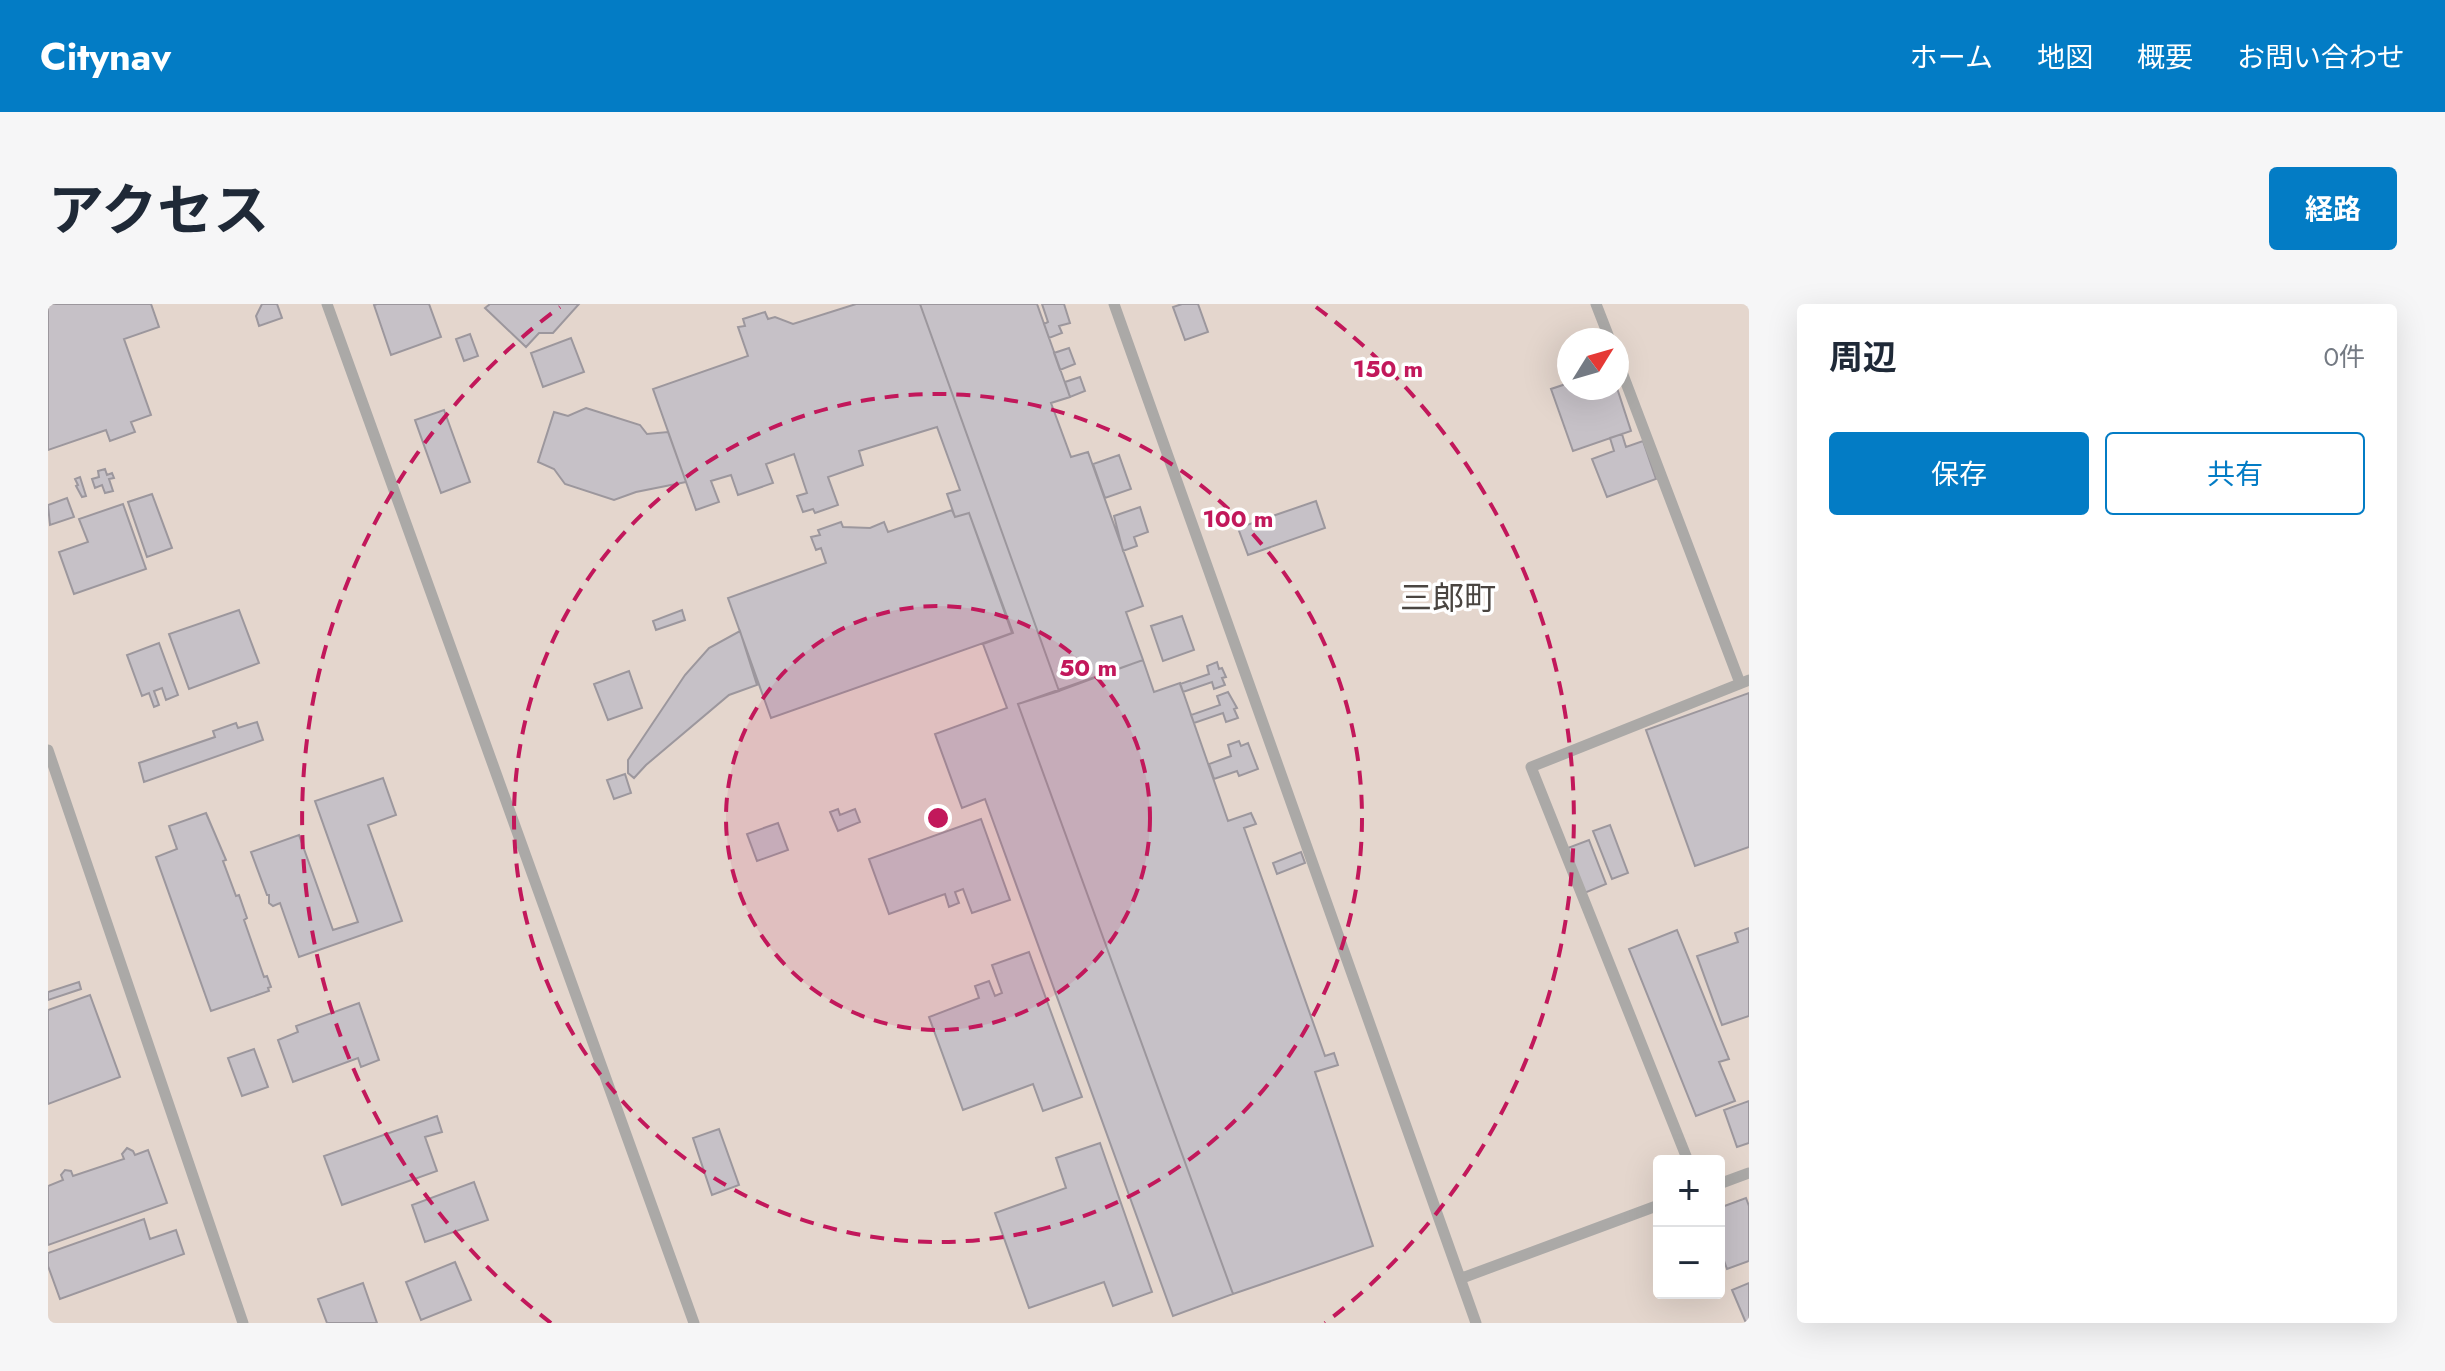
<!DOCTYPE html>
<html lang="ja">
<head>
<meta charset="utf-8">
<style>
	body { margin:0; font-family:Jost,"Noto Sans JP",sans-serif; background:#f6f6f7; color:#1f2937 }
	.controls { position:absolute; right:24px; bottom:24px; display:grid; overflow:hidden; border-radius:8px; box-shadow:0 8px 32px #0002 }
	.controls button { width:72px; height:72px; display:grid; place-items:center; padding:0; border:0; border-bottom:2px solid #e0e1e3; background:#fff; color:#1f2937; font:40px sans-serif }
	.compass { position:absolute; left:1509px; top:24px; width:72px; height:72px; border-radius:50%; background:#fff; box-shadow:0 8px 32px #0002; rotate:53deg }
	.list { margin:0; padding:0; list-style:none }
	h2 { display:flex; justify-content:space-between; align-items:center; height:104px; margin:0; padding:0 32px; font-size:34px }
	h2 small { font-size:26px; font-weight:400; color:#747a83 }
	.actions { display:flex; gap:16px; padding:24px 32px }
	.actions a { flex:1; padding:18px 0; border:2px solid #037cc5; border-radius:8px; text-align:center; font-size:28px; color:#037cc5 }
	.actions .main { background:#037cc5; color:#fff }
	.map { position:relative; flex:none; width:1701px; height:1019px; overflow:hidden; border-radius:8px }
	header { display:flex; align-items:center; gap:48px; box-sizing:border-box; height:112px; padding:0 40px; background:#037cc5; color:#fff }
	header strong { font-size:38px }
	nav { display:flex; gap:44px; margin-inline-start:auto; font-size:28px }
	.intro { display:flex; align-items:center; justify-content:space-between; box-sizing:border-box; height:192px; padding:0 48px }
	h1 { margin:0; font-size:56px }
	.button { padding:20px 36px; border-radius:8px; background:#037cc5; color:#fff; font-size:28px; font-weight:700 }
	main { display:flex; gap:48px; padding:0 48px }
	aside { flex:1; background:#fff; border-radius:8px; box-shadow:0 8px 32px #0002 }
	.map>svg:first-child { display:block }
	.built { fill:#e4d6cd; fill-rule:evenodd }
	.building { fill:#c6c1c7; stroke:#9c979d; stroke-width:2 }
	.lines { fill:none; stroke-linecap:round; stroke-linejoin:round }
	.service { stroke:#aba9a7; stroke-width:11 }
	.ring { fill:none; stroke:#c2185b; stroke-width:4; stroke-dasharray:14 10 }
	.labels { text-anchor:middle; stroke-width:7; stroke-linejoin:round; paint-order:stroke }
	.quarter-label { font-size:32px; fill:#4a4541; stroke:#fff }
	.centre { fill:#c2185b; stroke:#fff; stroke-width:4 }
	.ring-label { font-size:24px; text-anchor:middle; font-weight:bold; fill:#c2185b; stroke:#fff; stroke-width:7; stroke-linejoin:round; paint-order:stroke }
</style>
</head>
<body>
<header>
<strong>Citynav</strong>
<nav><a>ホーム</a><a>地図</a><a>概要</a><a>お問い合わせ</a></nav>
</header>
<div class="intro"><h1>アクセス</h1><a class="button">経路</a></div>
<main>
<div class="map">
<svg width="1701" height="1019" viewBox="0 0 1701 1019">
	<rect width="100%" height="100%" fill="#e8e2de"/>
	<path class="built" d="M 0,0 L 1701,0 L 1701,1019 L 0,1019 ZM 1521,36 L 1569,36 L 1569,84 L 1521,84 ZM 1611,857 L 1671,857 L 1671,989 L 1611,989 Z"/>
	<path class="building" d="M 0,0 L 103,0 L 111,23 L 76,35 L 103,111 L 83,118 L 87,128 L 62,137 L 58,126 L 0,146 Z
		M 214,0 L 229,0 L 234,14 L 211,22 L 208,12 Z
		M 329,0 L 381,0 L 393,33 L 343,51 L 326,1 Z
		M 442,0 L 531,0 L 505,29 L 491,29 L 478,43 L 437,4 Z
		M 808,0 L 872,0 L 1011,387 L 970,400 L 1185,990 L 1125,1012 L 937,495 L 914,504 L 887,430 L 959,404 L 935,340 L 965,329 L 921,209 L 907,213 L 899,190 L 912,186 L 889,123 L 811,147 L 815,161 L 780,173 L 790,201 L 767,209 L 765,205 L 755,208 L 749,192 L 759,189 L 746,150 L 718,160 L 725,179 L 690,191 L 683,171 L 663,177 L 671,198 L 648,206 L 605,85 L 700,52 L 690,23 L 697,22 L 695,15 L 717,8 L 720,15 L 727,13 L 745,20 Z
		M 872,0 L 989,0 L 1022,93 L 1003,99 L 1023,153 L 1040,148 L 1095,302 L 1078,308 L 1095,356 L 1011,387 Z
		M 994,0 L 1016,0 L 1022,19 L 1011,22 L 1014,29 L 1001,34 L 996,20 L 1000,18 Z
		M 1134,0 L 1150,0 L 1160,28 L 1137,36 L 1125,3 Z
		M 422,30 L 430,52 L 416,57 L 408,35 Z
		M 523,34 L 536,68 L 495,83 L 483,49 Z
		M 1021,44 L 1027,60 L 1012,66 L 1006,49 Z
		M 1032,73 L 1037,87 L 1022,93 L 1017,78 Z
		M 1521,79 L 1521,84 L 1569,84 L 1583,127 L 1525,147 L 1503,85 Z
		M 538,104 L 592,121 L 599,130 L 620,128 L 638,178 L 588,188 L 566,196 L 517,180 L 506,165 L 490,158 L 506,108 L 520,112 Z
		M 396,106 L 422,178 L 393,189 L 367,116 Z
		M 1574,130 L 1578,143 L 1595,137 L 1608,175 L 1559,193 L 1544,155 L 1566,147 L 1562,134 Z
		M 1071,151 L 1083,185 L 1057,194 L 1045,160 Z
		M 57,165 L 59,171 L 64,169 L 66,174 L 61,175 L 65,187 L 57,189 L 54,181 L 47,184 L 44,175 L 51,173 L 50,167 Z
		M 32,173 L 38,192 L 34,193 L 28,182 L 30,181 L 27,175 Z
		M 104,190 L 124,244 L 99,253 L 80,198 Z
		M 19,194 L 26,213 L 2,221 L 0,201 Z
		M 1268,197 L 1277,224 L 1200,251 L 1190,224 Z
		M 75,200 L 98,265 L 26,290 L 11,248 L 40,238 L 31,215 Z
		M 1092,203 L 1100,228 L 1086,233 L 1089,242 L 1075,247 L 1066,212 Z
		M 904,206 L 907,213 L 921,209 L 964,329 L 723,414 L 680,294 L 778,259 L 773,244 L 768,246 L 763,233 L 772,231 L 770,226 L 793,218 L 795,223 L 822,224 L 836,218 L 840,228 Z
		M 191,306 L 211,359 L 141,385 L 121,330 Z
		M 634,306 L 637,316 L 608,326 L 605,317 Z
		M 1134,312 L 1146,346 L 1115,357 L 1103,322 Z
		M 692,327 L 709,381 L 681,391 L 598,461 L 586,474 L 580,469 L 580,456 L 637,371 L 661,344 Z
		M 111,339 L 130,391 L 118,396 L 114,384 L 106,387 L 111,401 L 106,403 L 101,389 L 94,392 L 79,351 Z
		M 1095,356 L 1106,388 L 1132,379 L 1180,517 L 1203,509 L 1208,520 L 1196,524 L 1277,752 L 1286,749 L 1290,761 L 1267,768 L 1325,942 L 1185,990 L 970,400 Z
		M 1169,358 L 1171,365 L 1174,364 L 1178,373 L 1174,374 L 1177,381 L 1166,385 L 1164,378 L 1135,388 L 1132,380 L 1161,370 L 1159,362 Z
		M 581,367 L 594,404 L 560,416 L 546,380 Z
		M 1180,388 L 1189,404 L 1186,405 L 1190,414 L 1178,418 L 1175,409 L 1146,419 L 1143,411 L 1172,401 L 1169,392 Z
		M 1701,389 L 1701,543 L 1647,562 L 1598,426 Z
		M 209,418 L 215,436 L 96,478 L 91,459 L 167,433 L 165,427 L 188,419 L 190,424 Z
		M 1191,437 L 1193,442 L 1200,439 L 1210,465 L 1191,472 L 1189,467 L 1166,475 L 1161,460 L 1183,452 L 1180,441 Z
		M 577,470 L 583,489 L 566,495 L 559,476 Z
		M 335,474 L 348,511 L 320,521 L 354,617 L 251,653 L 232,599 L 225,602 L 221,599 L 221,591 L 219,591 L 203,548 L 251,531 L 285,626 L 310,618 L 267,497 Z
		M 790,505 L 792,511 L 807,505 L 812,518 L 790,527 L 782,508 Z
		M 158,509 L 178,556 L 175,557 L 188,592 L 191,591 L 199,614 L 196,616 L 216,673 L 219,672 L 223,683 L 220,684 L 221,687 L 163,707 L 108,553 L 129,545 L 121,522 Z
		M 933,515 L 962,596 L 924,609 L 915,585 L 907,588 L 911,599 L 901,603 L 897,590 L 841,610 L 821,555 Z
		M 730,519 L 740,546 L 709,557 L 699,530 Z
		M 1562,521 L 1580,569 L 1564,575 L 1545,527 Z
		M 1541,536 L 1558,580 L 1534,590 L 1517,545 Z
		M 1253,548 L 1257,559 L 1229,570 L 1225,559 Z
		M 1701,624 L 1701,712 L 1674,721 L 1649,652 L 1690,638 L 1687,629 Z
		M 1629,626 L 1681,755 L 1671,758 L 1687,797 L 1648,812 L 1581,645 Z
		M 981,648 L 1034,793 L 995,807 L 985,780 L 915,806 L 881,713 L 931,694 L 927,682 L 941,677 L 947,692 L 954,689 L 944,661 Z
		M 31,678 L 33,685 L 0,696 L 0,688 Z
		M 42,691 L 72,773 L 0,800 L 0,706 Z
		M 311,699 L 331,756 L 313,763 L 310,754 L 245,778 L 230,736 L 250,728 L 248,722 Z
		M 206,745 L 220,783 L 194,792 L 180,754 Z
		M 1701,797 L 1701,839 L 1689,843 L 1676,806 Z
		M 389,812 L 394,828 L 377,833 L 389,867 L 294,901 L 276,852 Z
		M 671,825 L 691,881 L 664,891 L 645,834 Z
		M 1052,839 L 1104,988 L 1065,1002 L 1056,978 L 981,1004 L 947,909 L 1018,884 L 1008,854 Z
		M 79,844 L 85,847 L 87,851 L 100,846 L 119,899 L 0,941 L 0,882 L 15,876 L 13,871 L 17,866 L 23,867 L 25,872 L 76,855 L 74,850 Z
		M 426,878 L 440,916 L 377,938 L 364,901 Z
		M 1698,894 L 1701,902 L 1701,957 L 1679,965 L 1671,943 L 1671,904 Z
		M 96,915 L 102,935 L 128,926 L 136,950 L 12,995 L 0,962 L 0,949 Z
		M 407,958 L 423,996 L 373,1016 L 358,978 Z
		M 315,979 L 329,1019 L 279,1019 L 270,995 Z
		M 1701,979 L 1701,1019 L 1698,1019 L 1684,986 Z"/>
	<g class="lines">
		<path class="service" d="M 279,0 L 646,1019
			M 1066,0 L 1428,1019
			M 1548,0 L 1562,36
			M 1569,55 L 1692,379
			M 0,446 L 195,1019
			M 1640,857 L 1483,463 L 1701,376
			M 1671,880 L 1701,869
			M 1414,974 L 1611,901"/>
	</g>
	<circle cx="890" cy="514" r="212" fill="#c2185b" fill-opacity=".12"/>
	<g class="ring">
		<circle cx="890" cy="514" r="212"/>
		<circle cx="890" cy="514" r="424"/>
		<path d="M503 1019A636 636 0 0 1 512 3M1268 3A636 636 0 0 1 1277 1019"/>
	</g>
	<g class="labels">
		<g class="quarter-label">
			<text x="1400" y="305">三郎町</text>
		</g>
	</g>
	<circle cx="890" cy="514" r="12" class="centre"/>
	<g class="ring-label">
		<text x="1340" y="73">150 m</text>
		<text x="1190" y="223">100 m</text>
		<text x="1040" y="372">50 m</text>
	</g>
</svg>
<div class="controls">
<button>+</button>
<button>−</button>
</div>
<svg class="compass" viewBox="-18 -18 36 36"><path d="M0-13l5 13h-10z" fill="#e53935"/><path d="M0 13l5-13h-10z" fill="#747a83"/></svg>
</div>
<aside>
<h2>周辺<small>0件</small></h2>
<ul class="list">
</ul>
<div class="actions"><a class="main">保存</a><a>共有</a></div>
</aside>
</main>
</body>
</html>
